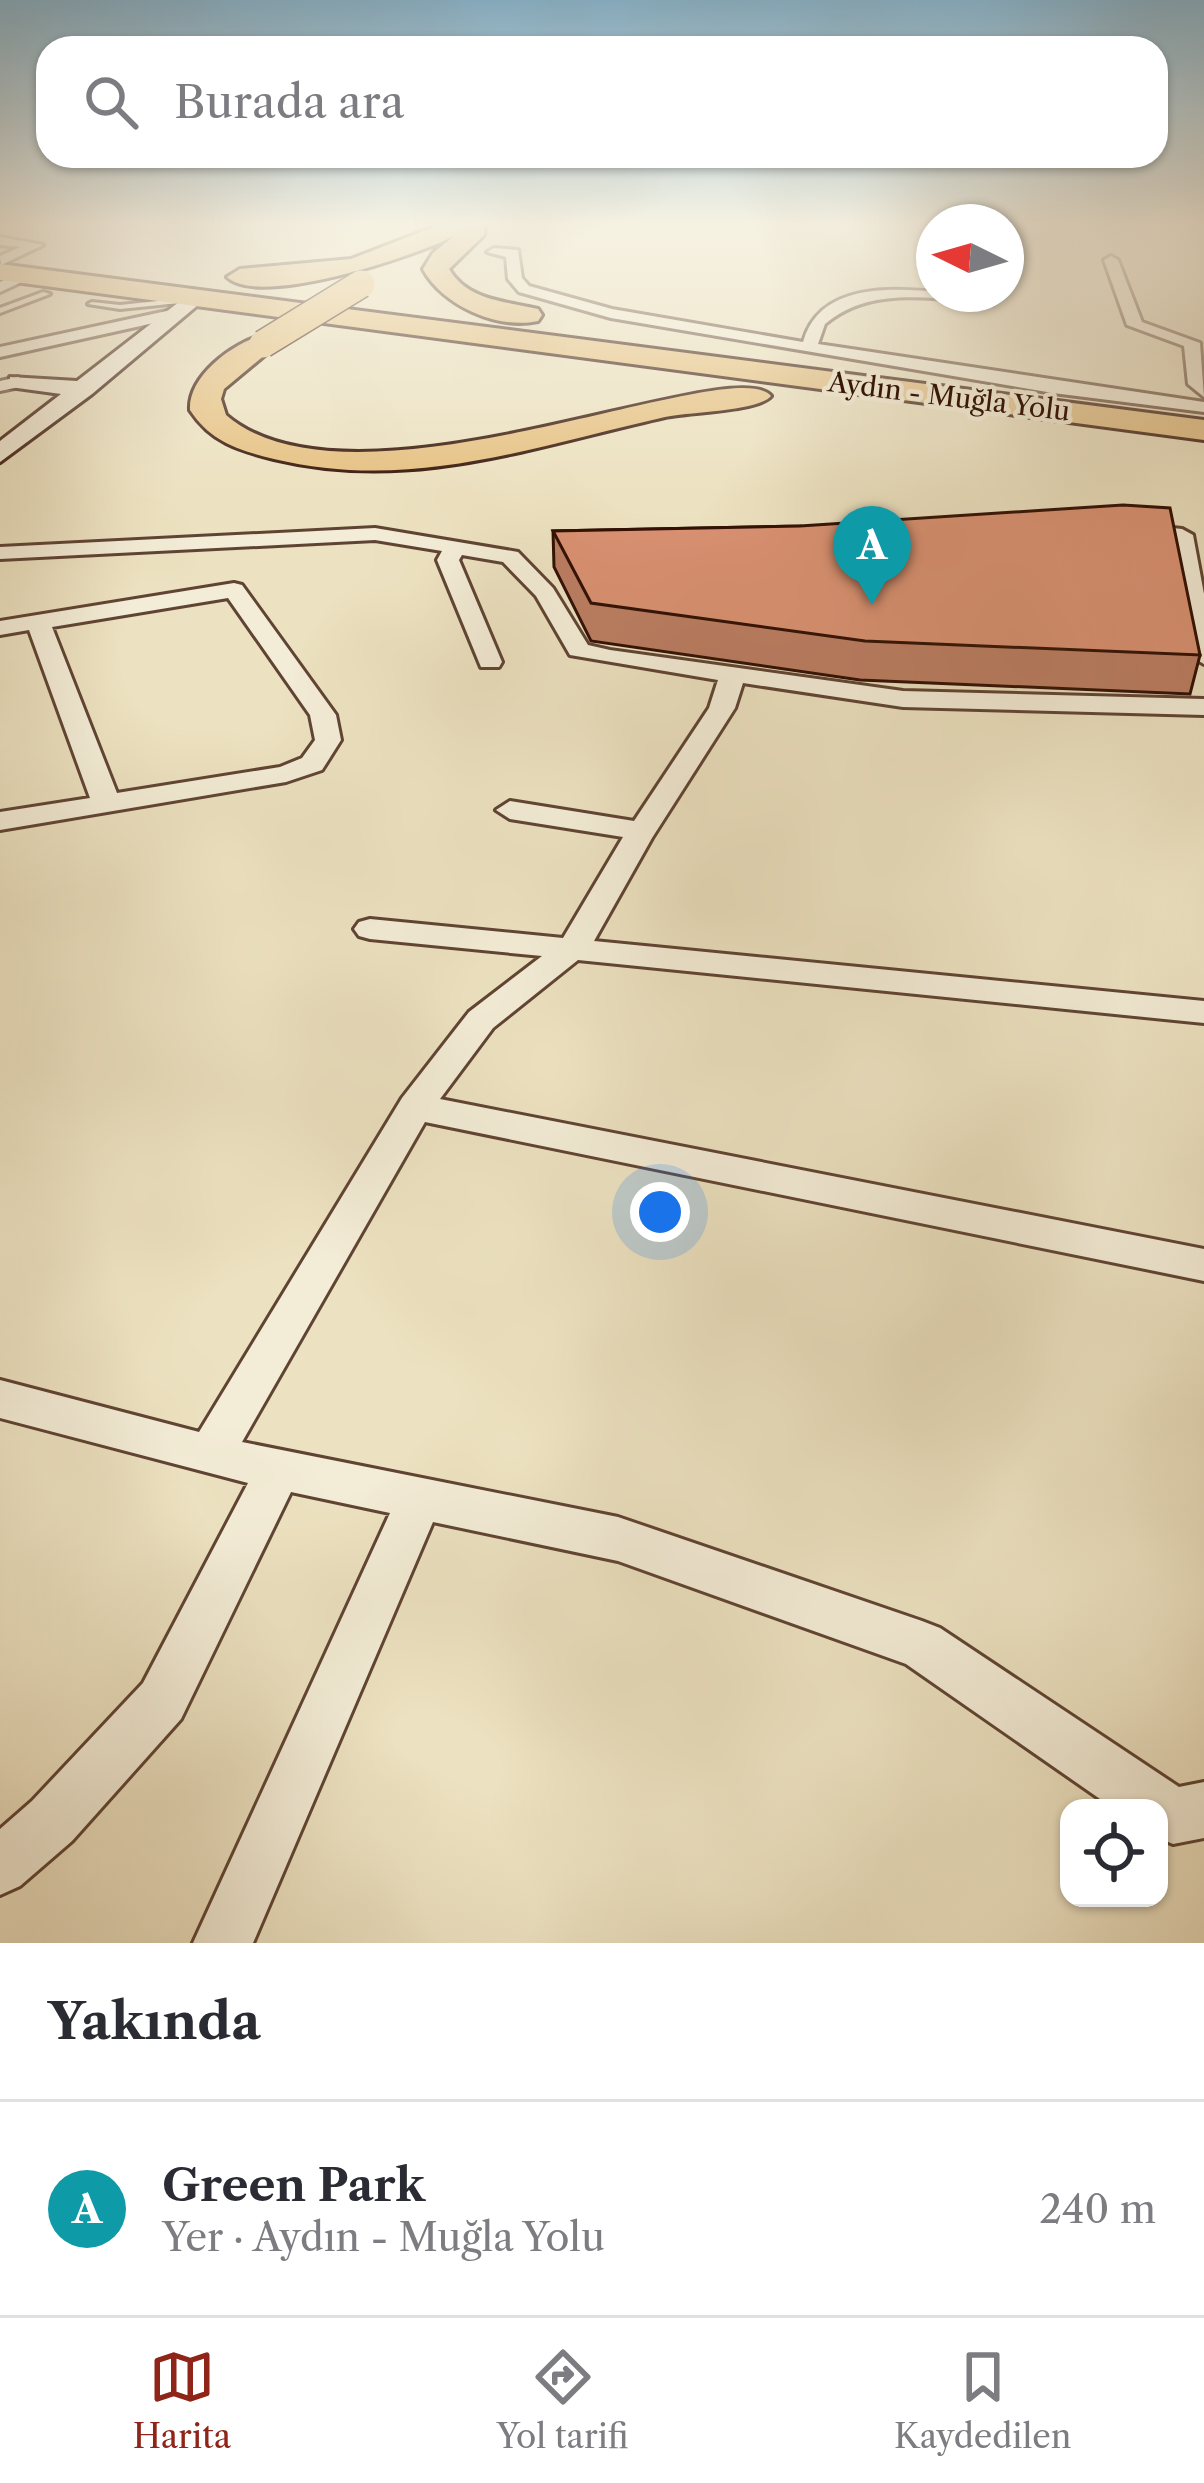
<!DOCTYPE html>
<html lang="tr">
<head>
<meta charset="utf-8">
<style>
	body { margin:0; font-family:"Libre Caslon Text",serif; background:#f2f2f3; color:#2b2b33 }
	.controls { position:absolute; right:36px; bottom:36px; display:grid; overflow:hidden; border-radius:24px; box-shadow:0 3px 9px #0004 }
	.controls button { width:108px; height:108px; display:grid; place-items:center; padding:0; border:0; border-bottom:3px solid #e1e1e2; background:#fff; color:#2b2b33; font:60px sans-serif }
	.compass { position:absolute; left:916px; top:204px; width:108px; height:108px; border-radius:50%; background:#fff; box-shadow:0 3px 9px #0004; rotate:275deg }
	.you { position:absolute; left:660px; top:1212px; width:42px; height:42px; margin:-30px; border:9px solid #fff; border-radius:50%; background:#1a73e8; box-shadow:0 0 0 18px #1a73e833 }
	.badge { display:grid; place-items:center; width:78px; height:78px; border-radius:50%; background:#8f2418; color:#fff; font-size:39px; font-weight:700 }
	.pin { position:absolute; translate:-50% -99px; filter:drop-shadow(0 3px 6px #0008) }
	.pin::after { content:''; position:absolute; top:63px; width:42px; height:36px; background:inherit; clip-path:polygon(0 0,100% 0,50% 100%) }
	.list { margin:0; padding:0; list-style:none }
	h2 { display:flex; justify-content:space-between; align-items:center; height:156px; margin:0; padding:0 48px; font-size:51px }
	h2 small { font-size:39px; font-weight:400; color:#7c7c81 }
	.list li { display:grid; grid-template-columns:78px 1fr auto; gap:36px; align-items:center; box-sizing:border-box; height:216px; padding:0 48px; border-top:3px solid #e1e1e2 }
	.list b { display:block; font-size:45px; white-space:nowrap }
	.list p { margin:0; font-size:39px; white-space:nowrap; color:#7c7c81 }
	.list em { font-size:39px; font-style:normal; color:#7c7c81 }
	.icon { flex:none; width:66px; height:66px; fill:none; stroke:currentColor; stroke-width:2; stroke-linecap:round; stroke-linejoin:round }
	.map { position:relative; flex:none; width:1204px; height:1943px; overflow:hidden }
	.search { position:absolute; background:#fff; box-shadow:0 3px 9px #0004; left:36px; right:36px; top:36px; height:132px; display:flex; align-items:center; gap:30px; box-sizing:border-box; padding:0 42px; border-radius:36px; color:#7c7c81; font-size:45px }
	.sheet { height:372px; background:#fff }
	nav { display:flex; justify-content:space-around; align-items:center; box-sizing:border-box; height:168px; border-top:3px solid #e1e1e2; background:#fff; font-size:33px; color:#7c7c81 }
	nav a { display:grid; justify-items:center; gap:6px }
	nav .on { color:#8f2418 }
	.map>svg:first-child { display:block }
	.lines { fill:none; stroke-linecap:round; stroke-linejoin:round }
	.lane-casing { stroke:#604433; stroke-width:6 }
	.street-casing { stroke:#604433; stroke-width:6 }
	.secondary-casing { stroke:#311004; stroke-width:6 }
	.highway-casing { stroke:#311004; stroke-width:6 }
	.lane { fill:#f3ecd6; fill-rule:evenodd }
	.street { fill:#f3ecd6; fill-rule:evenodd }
	.secondary { fill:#f3ecd6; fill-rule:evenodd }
	.highway { fill:#e6c080; fill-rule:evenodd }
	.highway-bridge-casing { stroke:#311004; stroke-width:30; stroke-linecap:butt }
	.highway-bridge { stroke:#e6c080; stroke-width:27 }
	.wall { fill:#bb7d62; stroke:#311004; stroke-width:3 }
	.building { fill:#d99172; stroke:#311004; stroke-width:3 }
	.labels { text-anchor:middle; stroke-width:9; stroke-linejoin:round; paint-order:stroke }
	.far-street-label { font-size:27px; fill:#311004; stroke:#f3ecd6 }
</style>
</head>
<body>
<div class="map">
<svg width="1204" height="1943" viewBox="0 0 1204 1943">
	<rect width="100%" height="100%" fill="#ece1c0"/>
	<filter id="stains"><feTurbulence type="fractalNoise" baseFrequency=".00167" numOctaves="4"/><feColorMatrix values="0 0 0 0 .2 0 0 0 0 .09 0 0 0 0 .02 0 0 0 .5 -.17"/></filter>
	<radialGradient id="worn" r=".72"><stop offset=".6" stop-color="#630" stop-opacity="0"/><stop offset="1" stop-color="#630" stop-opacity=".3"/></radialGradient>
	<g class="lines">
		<defs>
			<path id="lane" d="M 43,292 L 50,294 L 0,313 L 0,308 Z
				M 186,298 L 189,302 L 120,309 L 88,304 L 92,302 L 120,305 Z"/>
			<path id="street" d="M 0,237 L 43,245 L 1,265 L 0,256 L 20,247 L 0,245 Z
				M 494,248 L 518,250 L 522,278 L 529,286 L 612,309 L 803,342 C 824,269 926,294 975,294 L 970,301 C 919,297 867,289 825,324 L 818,344 L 1204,402 L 1204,412 L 1053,393 L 611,318 L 519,292 L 508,279 L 506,257 L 487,252 Z
				M 1111,256 L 1118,260 L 1142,322 L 1200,343 L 1204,397 L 1188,384 L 1184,346 L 1127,325 L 1104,260 Z
				M 25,271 L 30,278 L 0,292 L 0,282 Z
				M 176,309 L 181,311 L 181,317 L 0,357 L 0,347 Z
				M 18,377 L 27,382 L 24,386 L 0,391 L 0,381 Z
				M 1135,524 L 1182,529 L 1193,535 L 1204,594 L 1204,664 L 1192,657 L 1172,540 L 1128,534 L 1124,530 Z
				M 375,528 L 518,552 L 553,588 L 588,645 L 610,650 L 903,691 L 1204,699 L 1204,715 L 903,707 L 743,683 L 735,708 L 652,838 L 594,941 L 1204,1001 L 1204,1023 L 578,960 L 493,1028 L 440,1099 L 1204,1249 L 1204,1281 L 425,1122 L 242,1442 L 618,1517 L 922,1621 L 940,1628 L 1179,1787 L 1204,1782 L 1204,1838 L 1173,1844 L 1159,1838 L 1159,1808 L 1113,1808 L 906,1664 L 618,1561 L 433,1522 L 253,1943 L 193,1943 L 390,1513 L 291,1492 L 181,1719 L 72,1841 L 20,1886 L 0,1895 L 0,1829 L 32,1801 L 143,1683 L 248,1483 L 0,1418 L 0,1380 L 199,1432 L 402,1098 L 469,1012 L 542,956 L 370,939 L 359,936 L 354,929 L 359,922 L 370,919 L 563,938 L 623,837 L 510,819 L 496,810 L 510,801 L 634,821 L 709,708 L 718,680 L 570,655 L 536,596 L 503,562 L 462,555 L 459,560 L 502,662 L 499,667 L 481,667 L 437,560 L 442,551 L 375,540 L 0,559 L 0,547 Z
				M 234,583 L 242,585 L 336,715 L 341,740 L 322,770 L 286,782 L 0,830 L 0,812 L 90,798 L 29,630 L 0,635 L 0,621 ZM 228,598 L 310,715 L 315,740 L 302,758 L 280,767 L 117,793 L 52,627 Z"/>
			<path id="secondary" d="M 188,295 L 205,299 L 92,394 L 0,462 L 0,441 L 61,394 L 10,387 L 10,377 L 77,381 Z"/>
			<path id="highway" d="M 439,225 L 485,225 L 484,235 L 449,269 C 468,301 505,301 538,309 L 542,315 L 538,321 C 497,330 442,305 423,269 L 433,253 L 454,236 C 415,256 260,308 227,277 L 240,269 L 351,259 Z
				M 0,264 L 1204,420 L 1204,440 L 0,280 Z
				M 263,335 L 278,344 L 224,389 L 221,399 L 226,415 C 354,525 733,350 771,396 C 759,411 688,412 665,417 C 532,447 411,492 274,459 C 238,450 211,442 190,410 C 188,376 233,343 263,335 Z"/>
		</defs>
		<use href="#lane" class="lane-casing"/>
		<use href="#street" class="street-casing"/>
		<use href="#secondary" class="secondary-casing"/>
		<use href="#highway" class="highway-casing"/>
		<use href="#lane" class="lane"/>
		<use href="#street" class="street"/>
		<use href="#secondary" class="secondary"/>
		<use href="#highway" class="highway"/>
		<defs>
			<path id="highway-bridge" d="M 263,344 L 361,284"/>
		</defs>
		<use href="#highway-bridge" class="highway-bridge-casing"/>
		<use href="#highway-bridge" class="highway-bridge"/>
	</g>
	<path class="wall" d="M 800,526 L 1200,655 L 1190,694 L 860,680 L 591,641 L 554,567 L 553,531 Z"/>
	<path class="building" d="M 1123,505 L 1170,508 L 1200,655 L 865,641 L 591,603 L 553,531 L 800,526 Z"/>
	<linearGradient id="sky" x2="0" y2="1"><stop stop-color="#88b8d3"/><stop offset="0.45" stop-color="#f6f2e3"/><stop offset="1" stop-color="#f6f2e3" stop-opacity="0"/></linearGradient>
	<rect width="1204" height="497" fill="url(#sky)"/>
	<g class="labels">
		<g class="far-street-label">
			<text transform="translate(949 397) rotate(7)" y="9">Aydın - Muğla Yolu</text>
		</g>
	</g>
	<rect width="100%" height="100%" filter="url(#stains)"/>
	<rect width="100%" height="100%" fill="url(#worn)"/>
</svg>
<div class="controls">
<button><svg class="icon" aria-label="locate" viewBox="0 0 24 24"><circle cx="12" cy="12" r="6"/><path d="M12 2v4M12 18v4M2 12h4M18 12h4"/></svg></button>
</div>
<svg class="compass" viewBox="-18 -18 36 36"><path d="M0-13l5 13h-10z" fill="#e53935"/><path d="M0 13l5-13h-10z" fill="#7c7c81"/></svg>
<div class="you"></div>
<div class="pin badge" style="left:872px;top:605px;background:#0f9aa8">A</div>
<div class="search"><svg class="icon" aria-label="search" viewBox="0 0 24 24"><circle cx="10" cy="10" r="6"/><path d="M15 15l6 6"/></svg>Burada ara</div>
</div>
<section class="sheet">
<h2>Yakında<small></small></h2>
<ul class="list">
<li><span class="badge" style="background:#0f9aa8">A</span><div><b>Green Park</b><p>Yer · Aydın - Muğla Yolu</p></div><em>240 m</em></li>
</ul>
</section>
<nav>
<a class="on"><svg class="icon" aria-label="map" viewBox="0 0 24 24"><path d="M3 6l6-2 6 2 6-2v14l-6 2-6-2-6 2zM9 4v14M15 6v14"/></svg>Harita</a>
<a><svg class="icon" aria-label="directions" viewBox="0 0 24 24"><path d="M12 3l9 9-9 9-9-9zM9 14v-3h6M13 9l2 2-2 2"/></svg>Yol tarifi</a>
<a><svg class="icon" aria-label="saved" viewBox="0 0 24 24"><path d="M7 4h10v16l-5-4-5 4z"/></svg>Kaydedilen</a>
</nav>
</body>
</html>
